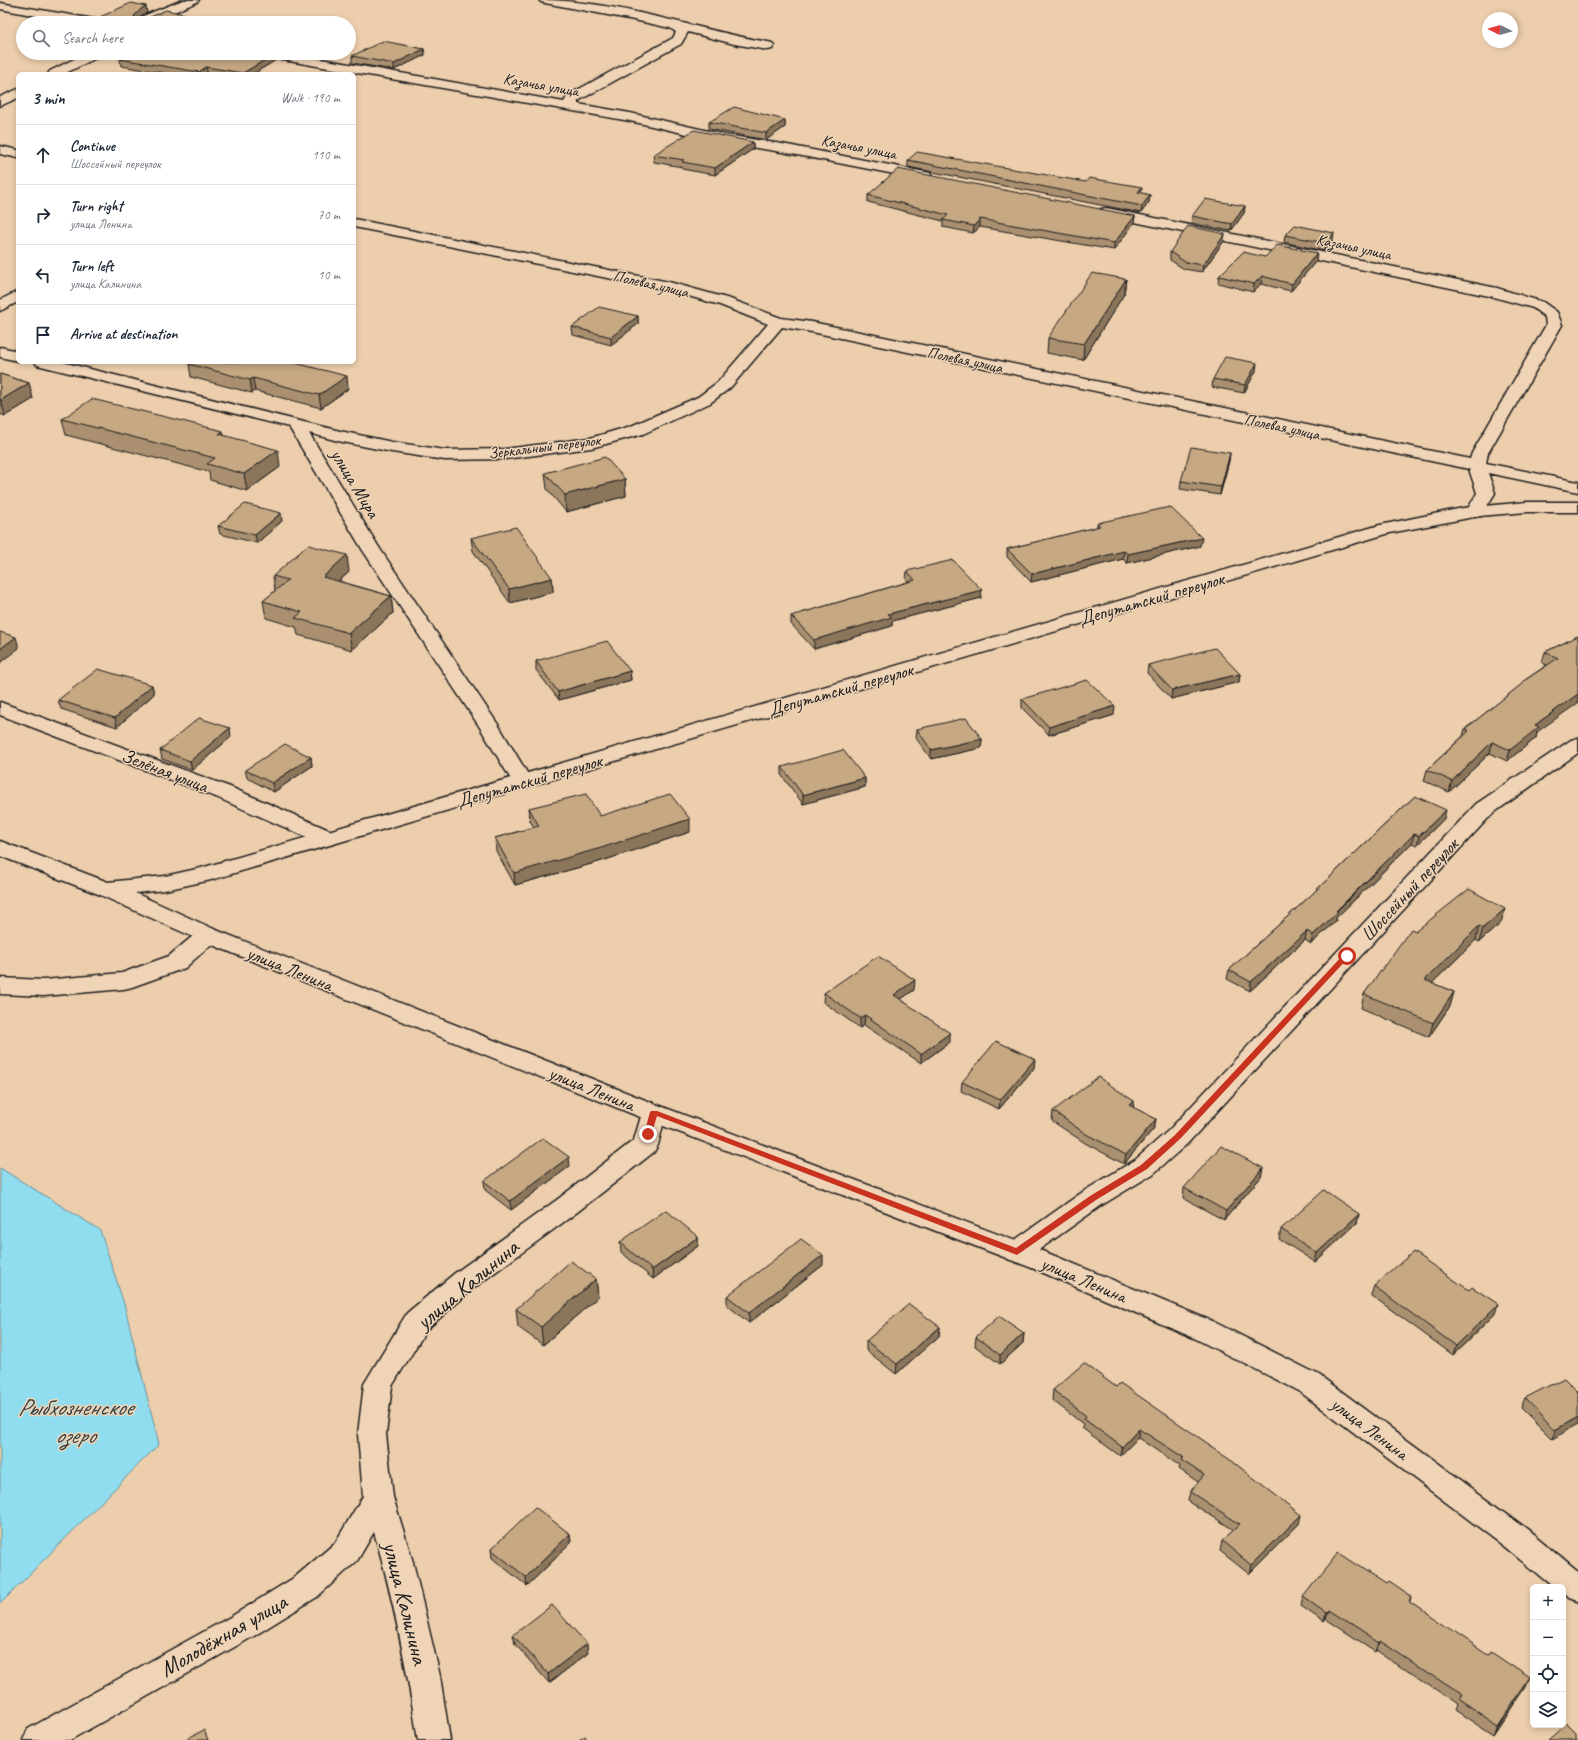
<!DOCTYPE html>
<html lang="en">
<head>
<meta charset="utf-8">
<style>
	body { margin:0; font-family:Caveat,sans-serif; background:#f2f2f3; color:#1f2937 }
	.controls { position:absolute; right:12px; bottom:12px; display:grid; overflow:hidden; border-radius:6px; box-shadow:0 2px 6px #0003 }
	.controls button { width:36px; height:36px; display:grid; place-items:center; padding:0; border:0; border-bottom:1px solid #e0e1e3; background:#fff; color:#1f2937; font:20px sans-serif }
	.compass { position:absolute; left:1482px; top:12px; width:36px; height:36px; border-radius:50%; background:#fff; box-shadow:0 2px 6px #0003; rotate:275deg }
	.stop { position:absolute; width:12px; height:12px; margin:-9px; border:3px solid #c8321e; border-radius:50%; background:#fff }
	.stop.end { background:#c8321e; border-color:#fff; box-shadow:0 1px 4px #0008 }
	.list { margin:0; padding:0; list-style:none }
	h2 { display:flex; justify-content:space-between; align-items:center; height:52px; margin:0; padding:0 16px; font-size:17px }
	h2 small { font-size:13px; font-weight:400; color:#747a83 }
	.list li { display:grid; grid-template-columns:26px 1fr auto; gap:12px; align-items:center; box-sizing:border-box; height:60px; padding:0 16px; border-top:1px solid #e0e1e3 }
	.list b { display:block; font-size:15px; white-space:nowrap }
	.list p { margin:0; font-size:13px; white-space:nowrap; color:#747a83 }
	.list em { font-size:13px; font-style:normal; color:#747a83 }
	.icon { flex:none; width:22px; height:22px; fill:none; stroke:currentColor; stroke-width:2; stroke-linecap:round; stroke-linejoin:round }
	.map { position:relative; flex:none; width:1578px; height:1740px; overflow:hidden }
	.search { position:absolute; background:#fff; box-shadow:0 2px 6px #0003; left:16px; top:16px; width:340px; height:44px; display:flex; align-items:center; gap:10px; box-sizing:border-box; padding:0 14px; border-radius:22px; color:#747a83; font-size:15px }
	.panel { position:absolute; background:#fff; box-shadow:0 2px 6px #0003; left:16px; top:72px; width:340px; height:292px; border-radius:6px }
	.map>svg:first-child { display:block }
	.water { fill:#90ddef; stroke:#62909b }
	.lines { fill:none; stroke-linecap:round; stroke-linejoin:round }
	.minor-casing { stroke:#1c1c1c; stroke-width:3 }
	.tertiary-casing { stroke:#1c1c1c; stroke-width:3 }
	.minor { fill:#f0d4b7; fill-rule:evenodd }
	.tertiary { fill:#f0d4b7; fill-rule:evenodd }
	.wall { fill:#aa9071; stroke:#1c1c1c }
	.shaded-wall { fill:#8b765c; stroke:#1c1c1c }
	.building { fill:#c6a883; stroke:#1c1c1c }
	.route { fill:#c8321e }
	.labels { text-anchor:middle; stroke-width:3; stroke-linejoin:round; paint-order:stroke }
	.far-street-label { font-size:16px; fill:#1c1c1c; stroke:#f0d4b7 }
	.street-label { font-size:19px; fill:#1c1c1c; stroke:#f0d4b7 }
	.near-street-label { font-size:23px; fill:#1c1c1c; stroke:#f0d4b7 }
	.near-water-label { font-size:24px; font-style:italic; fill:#334346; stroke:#f0d4b7 }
</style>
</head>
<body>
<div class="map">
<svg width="1578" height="1740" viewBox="0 0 1578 1740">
	<rect width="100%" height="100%" fill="#ecceac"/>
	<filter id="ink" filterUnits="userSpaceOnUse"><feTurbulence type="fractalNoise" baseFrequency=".025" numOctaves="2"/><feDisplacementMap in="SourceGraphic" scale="8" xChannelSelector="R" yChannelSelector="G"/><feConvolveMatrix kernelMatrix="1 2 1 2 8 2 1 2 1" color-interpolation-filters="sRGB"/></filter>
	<g filter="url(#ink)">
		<path class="water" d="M 0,1168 L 100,1230 L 124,1304 L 159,1444 L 0,1604 Z"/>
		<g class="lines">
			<defs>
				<path id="minor" d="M 183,0 L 199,0 L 197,2 L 149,23 L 136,23 L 143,16 Z
					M 539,0 C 616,0 693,29 768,42 L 772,43 L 774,46 L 772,49 L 768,50 L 734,44 L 688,32 L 681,44 L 578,101 L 578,104 L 630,113 L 726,135 L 782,144 L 925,172 L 930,173 L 932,176 L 930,179 L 925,180 L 782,152 L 726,143 L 630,121 L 266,57 L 262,56 L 260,53 L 287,53 L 564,102 L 568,95 L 673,38 L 676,32 L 670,28 L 634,20 L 545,3 L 541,2 Z
					M 0,3 L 94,19 L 98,20 L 100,23 L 74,23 L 0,9 Z
					M 86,53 L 102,53 L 100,56 L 64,74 L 48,74 L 50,71 Z
					M 18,89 L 18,98 L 0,106 L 0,97 Z
					M 0,146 L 18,150 L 18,158 L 0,154 Z
					M 1106,208 L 1497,288 L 1543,302 L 1557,312 L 1562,325 L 1488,453 L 1486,463 L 1578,482 L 1578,492 L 1488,473 L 1495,493 L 1481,516 L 1475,517 L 1469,516 L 1466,512 L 1477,493 L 1469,469 L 812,332 L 782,327 L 730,388 L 710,403 L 643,434 L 591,448 L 505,459 L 445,460 L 392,452 L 338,441 L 309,433 L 380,549 L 499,726 L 532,781 L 529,786 L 522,787 L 515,786 L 479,726 L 362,549 L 289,427 L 37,365 L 35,362 L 62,362 L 340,431 L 392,442 L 445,450 L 505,449 L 590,438 L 631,426 L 698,397 L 718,382 L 768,324 L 720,305 L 667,290 L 354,227 L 354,219 L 669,282 L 730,299 L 781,318 L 812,322 L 1470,459 L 1472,453 L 1546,325 L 1545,317 L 1533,308 L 1494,297 L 1101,215 L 1099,212 L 1101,209 Z
					M 18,291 L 18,302 L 0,311 L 0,300 Z
					M 0,347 L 18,351 L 18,361 L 0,357 Z
					M 0,702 L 230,787 L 336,833 L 339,838 L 336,843 L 328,845 L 320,843 L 216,797 L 0,715 Z
					M 1578,738 L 1578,753 L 1492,814 L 1187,1144 L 1153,1174 L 1102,1205 L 1026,1259 L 1017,1262 L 1008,1259 L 1004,1252 L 1008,1245 L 1084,1191 L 1135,1160 L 1169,1130 L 1476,804 L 1571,740 Z
					M 208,927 L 216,930 L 219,935 L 216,940 L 185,968 L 132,987 L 124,989 L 44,996 L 0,994 L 0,978 L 44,980 L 122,973 L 169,956 L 200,930 Z
					M 654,1104 L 663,1107 L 666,1113 L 658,1145 L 654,1152 L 576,1213 L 475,1287 L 427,1329 L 392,1386 L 386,1434 L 393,1497 L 413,1562 L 440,1676 L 450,1740 L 418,1740 C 407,1670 394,1600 374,1532 L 357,1561 L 317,1597 L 254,1636 L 70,1740 L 23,1740 L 28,1729 L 232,1616 L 295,1577 L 335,1543 L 363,1496 L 358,1434 L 364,1384 L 407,1313 L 455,1273 L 558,1199 L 634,1140 L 642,1113 L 645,1107 Z"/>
				<path id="tertiary" d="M 1527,502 L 1578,502 L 1578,512 L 1527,512 L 1479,516 L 1390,533 L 211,880 L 165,890 L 135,893 L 216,930 L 663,1107 L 1050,1254 L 1214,1322 L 1319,1375 L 1527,1529 L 1578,1571 L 1578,1603 L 1567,1599 L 1563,1595 L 1563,1587 L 1553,1587 L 1505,1547 L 1299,1391 L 1194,1338 L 1032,1268 L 645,1119 L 200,940 L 98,894 L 0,856 L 0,841 L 108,882 L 165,876 L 201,868 L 1380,525 L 1463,508 Z"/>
			</defs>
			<use href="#minor" class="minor-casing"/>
			<use href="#tertiary" class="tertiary-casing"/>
			<use href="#minor" class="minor"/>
			<use href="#tertiary" class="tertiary"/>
		</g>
		<path class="wall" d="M 424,49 L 425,55 L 394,70 L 352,63 L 352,56 Z
			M 103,53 L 271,53 L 275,54 L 276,60 L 253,74 L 171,74 L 121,66 L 120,59 L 122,58 Z
			M 785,120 L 785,127 L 766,140 L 709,129 L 709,122 Z
			M 753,142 L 753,149 L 715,175 L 682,169 L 682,167 L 654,162 L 653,155 Z
			M 908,160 L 1141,193 L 1150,195 L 1149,202 L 1141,213 L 908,167 Z
			M 868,195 L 1135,216 L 1134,223 L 1114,250 L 980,227 L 973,233 L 943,227 L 943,221 L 868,202 Z
			M 1245,206 L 1244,213 L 1231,231 L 1191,223 L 1192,216 Z
			M 1285,235 L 1333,240 L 1324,251 L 1284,242 Z
			M 1224,241 L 1202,272 L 1184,269 L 1170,260 L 1170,252 Z
			M 1265,257 L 1316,261 L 1291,291 L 1261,284 L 1253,292 L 1218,283 L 1219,276 Z
			M 1126,279 L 1124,294 L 1083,360 L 1047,353 L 1048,338 Z
			M 638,316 L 638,324 L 611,345 L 573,335 L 572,327 Z
			M 189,364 L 348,389 L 321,408 L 255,391 L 252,393 L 191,377 Z
			M 1256,371 L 1244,393 L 1212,387 L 1213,379 Z
			M 0,374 L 29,383 L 33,399 L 5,416 L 0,414 Z
			M 62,419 L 224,435 L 280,467 L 247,491 L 210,480 L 209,472 L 66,435 Z
			M 1230,453 L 1229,461 L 1220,495 L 1180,489 L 1181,481 Z
			M 545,473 L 625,479 L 626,496 L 566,512 L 547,489 Z
			M 282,521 L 257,543 L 220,534 L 218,526 Z
			M 1097,523 L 1200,546 L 1127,563 L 1123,559 L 1031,582 L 1007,557 L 1007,549 L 1097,527 Z
			M 471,538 L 552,578 L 553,592 L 510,603 L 473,551 Z
			M 907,571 L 981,598 L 892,621 L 892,626 L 814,649 L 791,624 L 791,616 L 908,582 L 906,579 Z
			M 349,572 L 339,581 L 391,596 L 393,613 L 352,650 L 298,635 L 296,627 L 266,618 L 263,601 L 275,591 L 273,576 Z
			M 1578,636 L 1537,732 L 1536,738 L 1507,761 L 1490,753 L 1449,792 L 1424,781 L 1427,770 L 1463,736 L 1465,729 L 1521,685 L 1522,682 L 1547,665 L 1542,663 L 1545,652 Z
			M 536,661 L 630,671 L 631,680 L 559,700 L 536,670 Z
			M 1148,665 L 1240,674 L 1239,682 L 1171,699 L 1147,673 Z
			M 152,685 L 154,694 L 117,727 L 61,709 L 58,700 Z
			M 1022,699 L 1114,715 L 1049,735 L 1022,708 Z
			M 917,729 L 982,739 L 981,748 L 931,759 L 916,738 Z
			M 231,737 L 192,770 L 162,759 L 160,750 Z
			M 311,757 L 312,766 L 274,792 L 247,778 L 245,770 Z
			M 782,767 L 865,778 L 865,787 L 803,804 L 782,776 Z
			M 1415,796 L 1444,819 L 1417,845 L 1412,843 L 1336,918 L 1336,921 L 1311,944 L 1305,940 L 1250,991 L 1227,979 L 1229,970 L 1309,897 Z
			M 529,808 L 600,816 L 690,832 L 602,861 L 515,885 L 496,851 L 495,838 L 534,827 L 530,821 Z
			M 1501,923 L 1479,942 L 1476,940 L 1432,983 L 1454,992 L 1450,1006 L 1429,1037 L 1361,1008 L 1364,994 L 1416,931 Z
			M 914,990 L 901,999 L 950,1042 L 921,1063 L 864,1025 L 860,1028 L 823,1002 L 824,993 Z
			M 1034,1068 L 999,1109 L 961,1091 L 962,1082 Z
			M 1134,1101 L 1133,1108 L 1156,1119 L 1154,1128 L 1124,1164 L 1085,1143 L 1052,1121 L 1053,1111 Z
			M 570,1166 L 511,1210 L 485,1190 L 484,1181 Z
			M 1263,1168 L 1261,1177 L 1224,1220 L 1183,1198 L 1184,1188 Z
			M 1359,1214 L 1357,1223 L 1315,1262 L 1279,1239 L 1281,1229 Z
			M 698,1237 L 698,1246 L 653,1279 L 621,1252 L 620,1242 Z
			M 823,1265 L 749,1323 L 727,1305 L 727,1296 Z
			M 596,1279 L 598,1297 L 543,1345 L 518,1327 L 516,1309 Z
			M 1374,1286 L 1495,1314 L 1453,1355 L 1371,1295 Z
			M 940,1327 L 939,1336 L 896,1374 L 866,1350 L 866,1341 Z
			M 1024,1333 L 1023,1343 L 1000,1364 L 975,1346 L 976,1337 Z
			M 1116,1387 L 1210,1447 L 1299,1524 L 1249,1574 L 1220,1551 L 1222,1541 L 1234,1530 L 1188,1501 L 1190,1492 L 1198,1482 L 1179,1469 L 1180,1466 L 1138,1438 L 1120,1456 L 1082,1428 L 1083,1424 L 1052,1400 L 1053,1390 Z
			M 1578,1392 L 1552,1439 L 1521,1408 L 1525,1398 Z
			M 570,1534 L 571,1543 L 527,1586 L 492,1558 L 491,1549 Z
			M 1386,1584 L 1412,1598 L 1411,1602 L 1526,1687 L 1494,1735 L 1455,1709 L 1457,1704 L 1378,1650 L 1376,1652 L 1326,1619 L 1324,1622 L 1301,1606 L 1303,1597 Z
			M 513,1635 L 588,1653 L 549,1683 L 515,1644 Z"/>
		<path class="shaded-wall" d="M 146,6 L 147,13 L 142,15 L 135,22 L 134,16 L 141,9 Z
			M 424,49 L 425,55 L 394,70 L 394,64 Z
			M 275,54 L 276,60 L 253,74 L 243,74 L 243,73 Z
			M 206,67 L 208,74 L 199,74 L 199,72 Z
			M 785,120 L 785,127 L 766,140 L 766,133 Z
			M 753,142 L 753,149 L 715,175 L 715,168 Z
			M 1142,187 L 1141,194 L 1138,192 Z
			M 1150,195 L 1149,202 L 1141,213 L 1142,206 Z
			M 1245,206 L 1244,213 L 1231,231 L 1232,224 Z
			M 1135,216 L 1134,223 L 1114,250 L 1114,243 Z
			M 980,219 L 980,227 L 973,233 L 974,226 Z
			M 1334,233 L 1333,240 L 1324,251 L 1326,243 Z
			M 1225,234 L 1224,241 L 1202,272 L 1203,265 Z
			M 1317,253 L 1316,261 L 1291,291 L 1292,284 Z
			M 1262,276 L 1261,284 L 1253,292 L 1254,284 Z
			M 1126,279 L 1124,294 L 1083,360 L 1084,344 Z
			M 638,316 L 638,324 L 611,345 L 611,337 Z
			M 1257,363 L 1256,371 L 1244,393 L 1245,385 Z
			M 347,376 L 348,389 L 321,408 L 319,395 Z
			M 253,378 L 255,391 L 252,393 L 250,380 Z
			M 29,383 L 33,399 L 5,416 L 1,400 Z
			M 223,431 L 226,447 L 219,434 Z
			M 278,450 L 280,467 L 247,491 L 244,474 Z
			M 1230,453 L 1229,461 L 1220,495 L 1221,487 Z
			M 625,479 L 626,496 L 566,512 L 565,495 Z
			M 281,513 L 282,521 L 257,543 L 255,535 Z
			M 1202,538 L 1200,546 L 1127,563 L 1128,554 Z
			M 1124,551 L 1123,559 L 1031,582 L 1032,574 Z
			M 347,555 L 349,572 L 325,593 L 323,577 Z
			M 552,578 L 553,592 L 510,603 L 509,589 Z
			M 982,590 L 981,598 L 892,621 L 892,626 L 814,649 L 814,640 L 888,614 Z
			M 391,596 L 393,613 L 352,650 L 349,633 Z
			M 16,637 L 19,648 L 0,663 L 0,649 Z
			M 630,671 L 631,680 L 559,700 L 558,692 Z
			M 1240,674 L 1239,682 L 1171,699 L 1172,690 Z
			M 152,685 L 154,694 L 117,727 L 115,718 Z
			M 1578,694 L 1578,703 L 1537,732 L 1536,738 L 1507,761 L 1510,750 L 1535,725 Z
			M 1115,706 L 1114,715 L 1049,735 L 1049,727 Z
			M 230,728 L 231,737 L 192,770 L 190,761 Z
			M 982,739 L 981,748 L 931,759 L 931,750 Z
			M 1492,742 L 1490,753 L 1449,792 L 1452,781 Z
			M 311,757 L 312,766 L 274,792 L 272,783 Z
			M 865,778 L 865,787 L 803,804 L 803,795 Z
			M 1446,810 L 1444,819 L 1417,845 L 1419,836 Z
			M 690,819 L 690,832 L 602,861 L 515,885 L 514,873 Z
			M 1414,834 L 1412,843 L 1336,918 L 1336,921 L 1311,944 L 1313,935 Z
			M 1505,909 L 1501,923 L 1479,942 L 1483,928 Z
			M 1479,926 L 1476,940 L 1421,994 L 1425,980 Z
			M 1307,931 L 1305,940 L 1250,991 L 1251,982 Z
			M 915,980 L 914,990 L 894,1004 L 894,995 Z
			M 1454,992 L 1450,1006 L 1429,1037 L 1433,1023 Z
			M 865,1015 L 864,1025 L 860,1028 L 860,1018 Z
			M 950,1033 L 950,1042 L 921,1063 L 921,1054 Z
			M 1035,1059 L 1034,1068 L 999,1109 L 1000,1100 Z
			M 1134,1101 L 1133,1110 L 1129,1105 Z
			M 1156,1119 L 1154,1128 L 1124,1164 L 1126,1155 Z
			M 569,1157 L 570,1166 L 511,1210 L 510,1201 Z
			M 1263,1168 L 1261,1177 L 1224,1220 L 1226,1211 Z
			M 1359,1214 L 1357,1223 L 1315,1262 L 1317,1253 Z
			M 698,1237 L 698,1246 L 653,1279 L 652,1270 Z
			M 823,1255 L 823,1265 L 749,1323 L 749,1313 Z
			M 596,1279 L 598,1297 L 543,1345 L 541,1327 Z
			M 1498,1304 L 1495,1314 L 1453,1355 L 1456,1346 Z
			M 940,1327 L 939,1336 L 896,1374 L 897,1364 Z
			M 1024,1333 L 1023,1343 L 1000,1364 L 1000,1355 Z
			M 1578,1417 L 1578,1425 L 1552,1439 L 1555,1430 Z
			M 1139,1429 L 1138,1438 L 1120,1456 L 1122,1447 Z
			M 1301,1515 L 1299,1524 L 1249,1574 L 1251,1565 Z
			M 570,1534 L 571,1543 L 527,1586 L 526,1577 Z
			M 1329,1610 L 1326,1619 L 1324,1622 L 1326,1613 Z
			M 1380,1641 L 1378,1650 L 1376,1652 L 1379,1643 Z
			M 587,1644 L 588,1653 L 549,1683 L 548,1674 Z
			M 1530,1678 L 1526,1687 L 1494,1735 L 1498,1726 Z"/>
		<path class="building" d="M 131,3 L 146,6 L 141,9 L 134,16 L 135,18 L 148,18 L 166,10 L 213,20 L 219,16 L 250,23 L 87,23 Z
			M 383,41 L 424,49 L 394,64 L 352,56 Z
			M 130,53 L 271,53 L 275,54 L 243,73 L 206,67 L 199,72 L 120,59 L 131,53 Z
			M 734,107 L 785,120 L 766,133 L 709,122 Z
			M 694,130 L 753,142 L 715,168 L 682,162 L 684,160 L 653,155 Z
			M 917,152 L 1086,182 L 1089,178 L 1142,187 L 1138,192 L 1150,195 L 1142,206 L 908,160 Z
			M 898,169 L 1135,216 L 1114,243 L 980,219 L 974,226 L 943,220 L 948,215 L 868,195 Z
			M 1205,199 L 1245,206 L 1232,224 L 1192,216 Z
			M 1295,225 L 1334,233 L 1326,243 L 1285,235 Z
			M 1188,226 L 1225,234 L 1203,265 L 1185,262 L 1170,252 Z
			M 1277,245 L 1317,253 L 1292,284 L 1262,276 L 1254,284 L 1219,276 L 1243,252 L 1265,257 Z
			M 1092,273 L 1126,279 L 1084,344 L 1048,338 Z
			M 599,307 L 638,316 L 611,337 L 572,327 Z
			M 1225,357 L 1257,363 L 1245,385 L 1213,379 Z
			M 191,362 L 291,362 L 347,376 L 319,395 L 253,378 L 250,380 L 189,364 Z
			M 0,374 L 29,383 L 1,400 L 0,400 Z
			M 92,399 L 223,431 L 219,434 L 278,450 L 244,474 L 207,464 L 215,458 L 62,419 Z
			M 1191,447 L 1230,453 L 1221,487 L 1181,481 Z
			M 605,457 L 625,479 L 565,495 L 545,473 Z
			M 245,504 L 281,513 L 255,535 L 218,526 Z
			M 1170,507 L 1202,538 L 1128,554 L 1124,551 L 1032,574 L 1007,549 L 1100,526 L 1097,523 Z
			M 516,527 L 552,578 L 509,589 L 471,538 Z
			M 308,545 L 347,555 L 323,577 L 391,596 L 349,633 L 295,618 L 302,612 L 263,601 L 288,580 L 273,576 Z
			M 953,560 L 982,590 L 888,614 L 892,617 L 814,640 L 791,616 L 915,580 L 907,571 Z
			M 0,632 L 16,637 L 0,649 Z
			M 1578,636 L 1578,694 L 1535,725 L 1539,727 L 1510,750 L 1492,742 L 1452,781 L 1427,770 L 1469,731 L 1465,729 L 1523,683 L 1522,682 L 1558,658 L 1545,652 Z
			M 607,641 L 630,671 L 558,692 L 536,661 Z
			M 1215,648 L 1240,674 L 1172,690 L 1148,665 Z
			M 98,669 L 152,685 L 115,718 L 58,700 Z
			M 1087,680 L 1115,706 L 1049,727 L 1022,699 Z
			M 199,718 L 230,728 L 190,761 L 160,750 Z
			M 966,718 L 982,739 L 931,750 L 917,729 Z
			M 285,744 L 311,757 L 272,783 L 245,770 Z
			M 843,750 L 865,778 L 803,795 L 782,767 Z
			M 586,794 L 600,816 L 670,794 L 690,819 L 601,848 L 514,873 L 495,838 L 539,826 L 529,808 Z
			M 1415,796 L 1446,810 L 1419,836 L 1414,834 L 1336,911 L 1338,912 L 1313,935 L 1307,931 L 1251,982 L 1229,970 L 1309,897 Z
			M 1469,889 L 1505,909 L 1483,928 L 1479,926 L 1425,980 L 1454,992 L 1433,1023 L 1364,994 L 1411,929 L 1416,931 Z
			M 878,956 L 915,980 L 894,995 L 950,1033 L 921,1054 L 865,1015 L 860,1018 L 824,993 Z
			M 996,1041 L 1035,1059 L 1000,1100 L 962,1082 Z
			M 1098,1077 L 1134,1101 L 1129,1105 L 1156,1119 L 1126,1155 L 1086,1134 L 1053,1111 Z
			M 543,1138 L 569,1157 L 510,1201 L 484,1181 Z
			M 1221,1146 L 1263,1168 L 1226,1211 L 1184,1188 Z
			M 1324,1190 L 1359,1214 L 1317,1253 L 1281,1229 Z
			M 666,1210 L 698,1237 L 652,1270 L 620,1242 Z
			M 801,1239 L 823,1255 L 749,1313 L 727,1296 Z
			M 1413,1252 L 1469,1290 L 1472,1287 L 1498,1304 L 1456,1346 L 1374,1286 Z
			M 571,1261 L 596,1279 L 541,1327 L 516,1309 Z
			M 909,1304 L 940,1327 L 897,1364 L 866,1341 Z
			M 999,1316 L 1024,1333 L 1000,1355 L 976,1337 Z
			M 1084,1363 L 1116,1387 L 1120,1383 L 1210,1445 L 1209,1446 L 1232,1461 L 1301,1515 L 1251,1565 L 1222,1541 L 1240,1524 L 1190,1492 L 1204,1475 L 1181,1460 L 1183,1457 L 1139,1429 L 1122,1447 L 1084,1419 L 1086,1416 L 1053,1390 Z
			M 1564,1378 L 1578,1392 L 1578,1417 L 1555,1430 L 1525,1398 Z
			M 535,1507 L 570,1534 L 526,1577 L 491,1549 Z
			M 1338,1553 L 1386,1584 L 1388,1582 L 1412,1598 L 1410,1601 L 1489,1655 L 1491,1652 L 1530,1678 L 1498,1726 L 1459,1700 L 1462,1695 L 1380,1641 L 1379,1643 L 1329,1610 L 1326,1613 L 1303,1597 Z
			M 552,1605 L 587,1644 L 548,1674 L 513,1635 Z
			M 1568,1725 L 1578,1735 L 1578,1740 L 1551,1740 Z
			M 204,1730 L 208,1740 L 184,1740 Z
			M 585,1736 L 587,1740 L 579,1740 Z"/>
	</g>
	<path class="route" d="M 1347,953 L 1349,954 L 1349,957 L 1181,1138 L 1147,1169 L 1096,1200 L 1017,1255 L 657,1116 L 651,1136 L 645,1136 L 644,1134 L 650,1112 L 651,1111 L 657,1111 L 1016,1248 L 1090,1196 L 1141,1165 L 1175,1135 L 1344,954 Z"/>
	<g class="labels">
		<g class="far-street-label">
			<text transform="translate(541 84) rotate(10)" y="6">Казачья улица</text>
			<text transform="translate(859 146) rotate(11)" y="6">Казачья улица</text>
			<text transform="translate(1354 246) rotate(12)" y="6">Казачья улица</text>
			<text transform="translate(651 283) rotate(13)" y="6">Полевая улица</text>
			<text transform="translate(965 359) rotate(12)" y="6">Полевая улица</text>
			<text transform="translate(1282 426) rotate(12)" y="6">Полевая улица</text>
			<text transform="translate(544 446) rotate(-7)" y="6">Зеркальный переулок</text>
		</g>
		<g class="street-label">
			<text transform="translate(356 483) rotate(59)" y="7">улица Мира</text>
			<text transform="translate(1151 598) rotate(-16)" y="7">Депутатский переулок</text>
			<text transform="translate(840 689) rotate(-16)" y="7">Депутатский переулок</text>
			<text transform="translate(165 770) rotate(21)" y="7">Зелёная улица</text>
			<text transform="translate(529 780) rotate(-16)" y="7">Депутатский переулок</text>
			<text transform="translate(1409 889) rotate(-47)" y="7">Шоссейный переулок</text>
			<text transform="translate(290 968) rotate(22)" y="7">улица Ленина</text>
			<text transform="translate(592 1088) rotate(22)" y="7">улица Ленина</text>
			<text transform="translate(1084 1279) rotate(23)" y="7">улица Ленина</text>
			<text transform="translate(1370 1428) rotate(37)" y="7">улица Ленина</text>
		</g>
		<g class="near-street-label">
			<text transform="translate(467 1284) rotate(-40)" y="8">улица Калинина</text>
			<text transform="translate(406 1603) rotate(76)" y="8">улица Калинина</text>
			<text transform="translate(223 1635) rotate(-30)" y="8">Молодёжная улица</text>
		</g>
		<g class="near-water-label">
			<text x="75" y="1415">Рыбхозненское<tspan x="75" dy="28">озеро</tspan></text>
		</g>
	</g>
</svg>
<div class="controls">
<button>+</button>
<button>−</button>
<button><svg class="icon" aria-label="locate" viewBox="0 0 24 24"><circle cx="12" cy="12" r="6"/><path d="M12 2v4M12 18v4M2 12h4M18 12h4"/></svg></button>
<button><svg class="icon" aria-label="layers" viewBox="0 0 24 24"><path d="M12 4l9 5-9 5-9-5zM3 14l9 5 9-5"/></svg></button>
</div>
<svg class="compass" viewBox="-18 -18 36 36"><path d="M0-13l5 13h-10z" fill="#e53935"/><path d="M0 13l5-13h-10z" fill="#747a83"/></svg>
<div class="stop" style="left:1347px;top:956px"></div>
<div class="stop end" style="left:648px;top:1134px"></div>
<div class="search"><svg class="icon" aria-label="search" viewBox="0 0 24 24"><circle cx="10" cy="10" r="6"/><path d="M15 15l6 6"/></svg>Search here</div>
<section class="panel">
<h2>3 min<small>Walk · 190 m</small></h2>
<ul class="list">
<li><svg class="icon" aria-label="ahead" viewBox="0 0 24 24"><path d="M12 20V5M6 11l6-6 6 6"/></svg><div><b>Continue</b><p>Шоссейный переулок</p></div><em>110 m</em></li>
<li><svg class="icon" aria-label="right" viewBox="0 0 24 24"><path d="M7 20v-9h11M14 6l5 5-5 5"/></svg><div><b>Turn right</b><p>улица Ленина</p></div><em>70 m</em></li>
<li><svg class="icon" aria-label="left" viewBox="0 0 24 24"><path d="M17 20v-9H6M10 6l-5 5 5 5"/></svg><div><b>Turn left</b><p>улица Калинина</p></div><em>10 m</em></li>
<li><svg class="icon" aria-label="arrive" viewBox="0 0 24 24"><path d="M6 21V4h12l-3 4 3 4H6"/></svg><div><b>Arrive at destination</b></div></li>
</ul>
</section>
</div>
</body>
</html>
